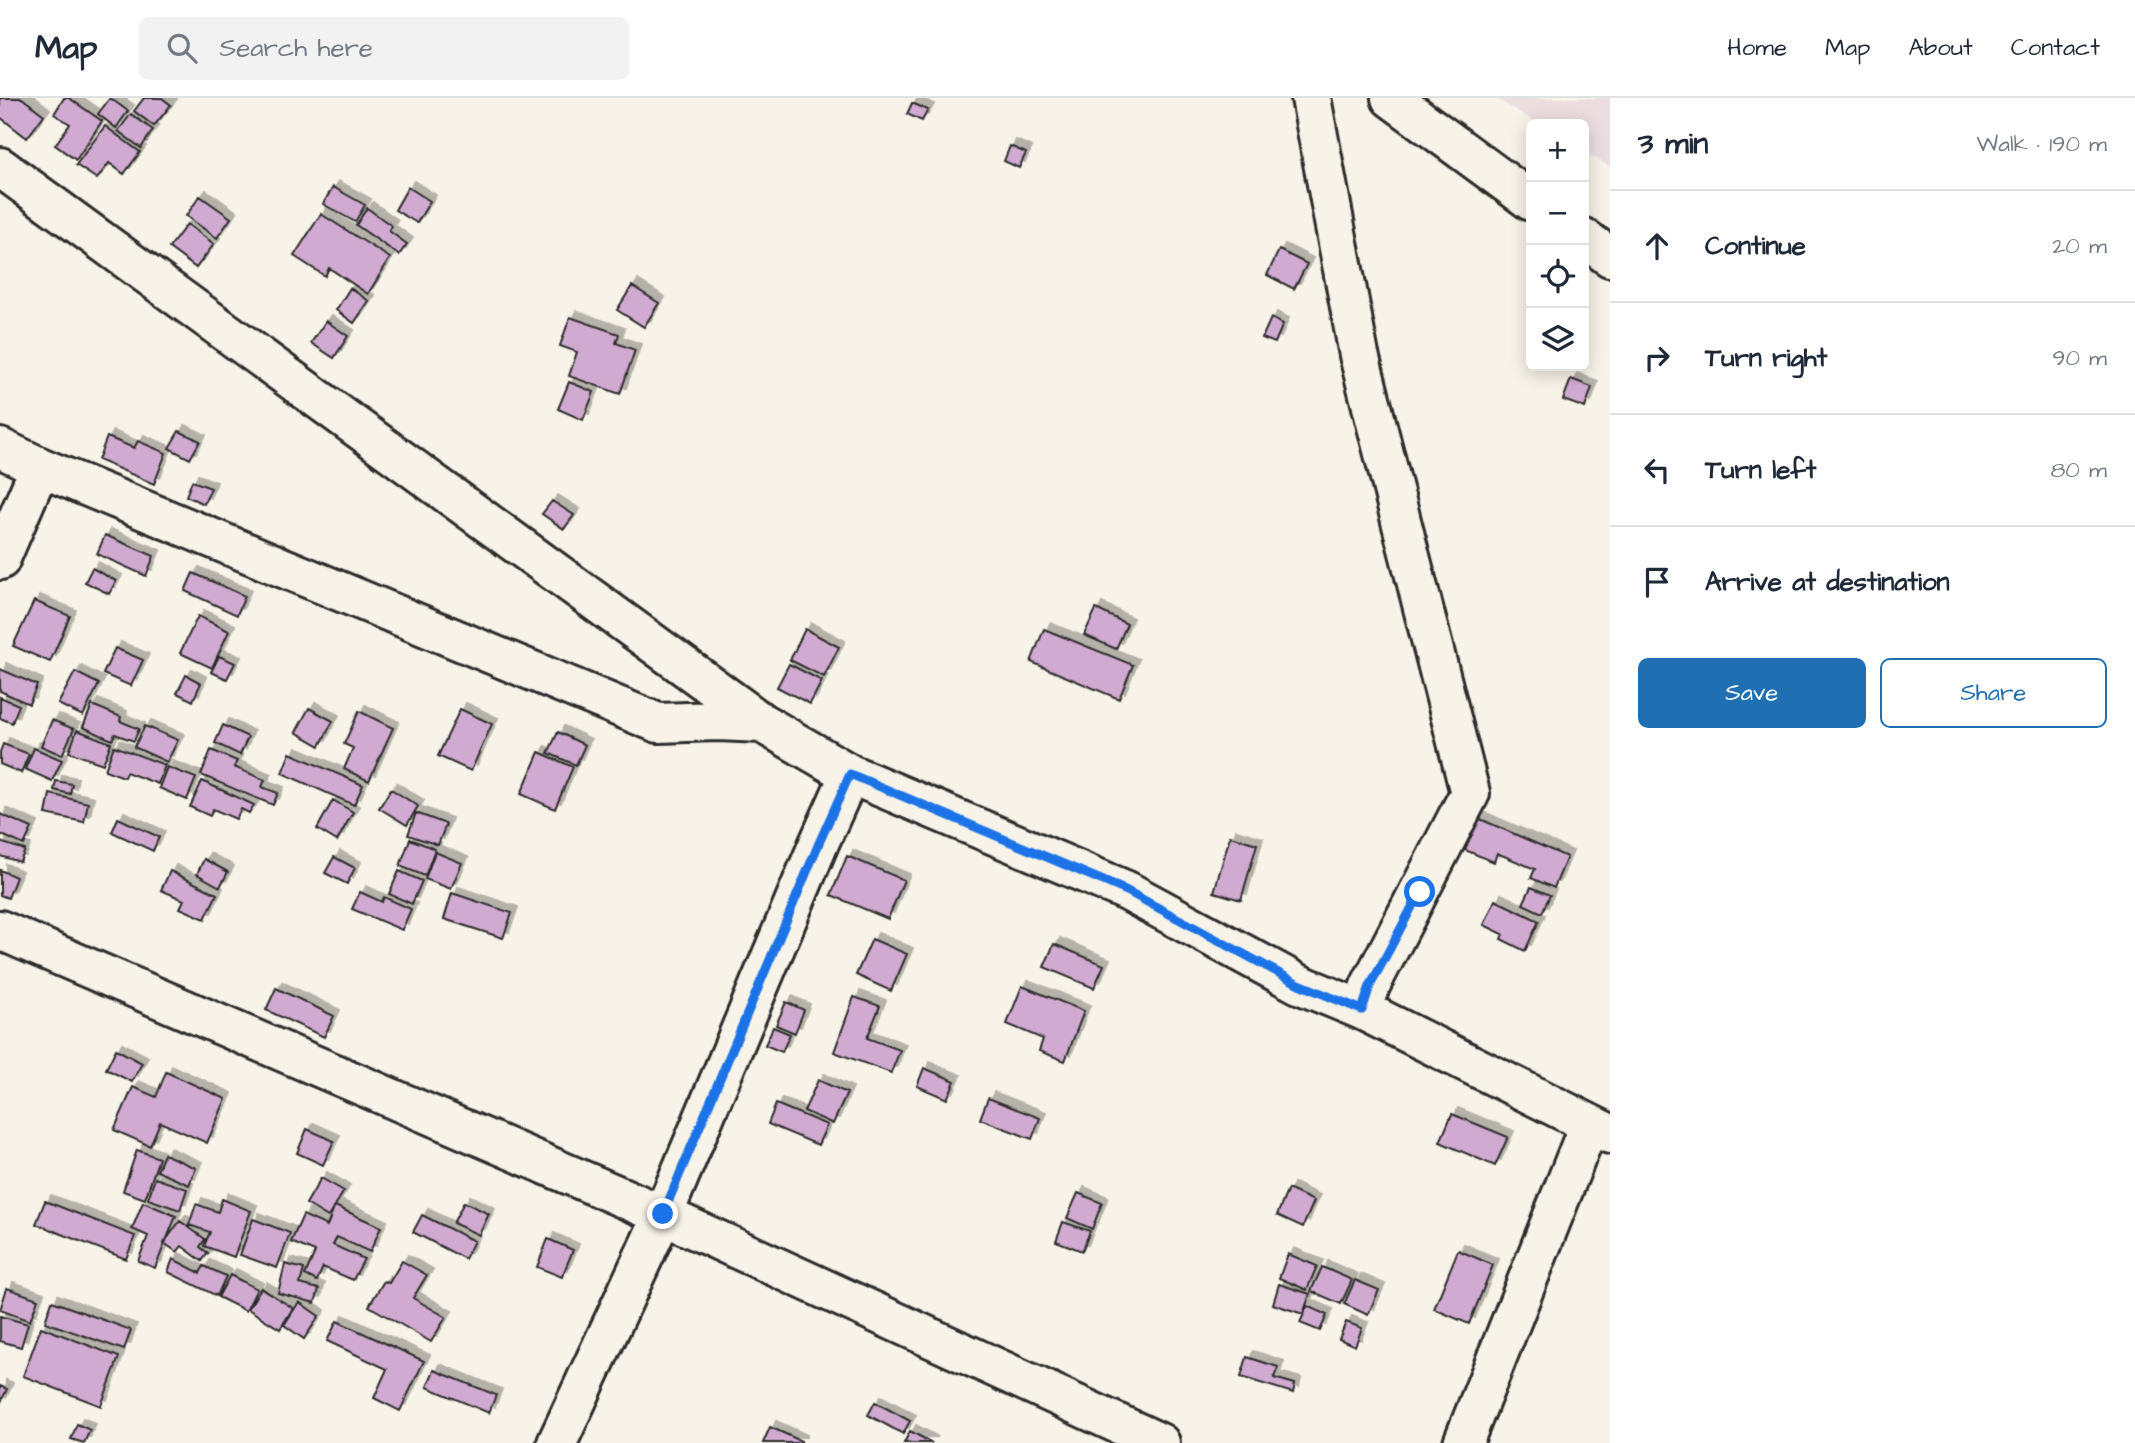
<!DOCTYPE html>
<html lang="en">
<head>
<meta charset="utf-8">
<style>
	body { margin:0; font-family:"Architects Daughter",sans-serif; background:#f2f2f3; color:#1f2937 }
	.controls { position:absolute; right:21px; top:21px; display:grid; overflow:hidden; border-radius:10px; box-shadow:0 4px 18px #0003 }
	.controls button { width:63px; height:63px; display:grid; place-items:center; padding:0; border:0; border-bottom:2px solid #e0e1e3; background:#fff; color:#1f2937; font:35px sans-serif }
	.stop { position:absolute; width:21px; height:21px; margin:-16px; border:5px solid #1a73e8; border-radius:50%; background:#fff }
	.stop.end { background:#1a73e8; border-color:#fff; box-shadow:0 2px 7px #0008 }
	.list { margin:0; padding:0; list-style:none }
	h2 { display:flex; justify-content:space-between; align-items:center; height:91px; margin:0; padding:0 28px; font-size:30px }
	h2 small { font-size:23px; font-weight:400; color:#747a83 }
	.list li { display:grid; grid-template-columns:46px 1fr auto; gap:21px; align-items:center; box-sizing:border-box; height:112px; padding:0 28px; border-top:2px solid #e0e1e3 }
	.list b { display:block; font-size:26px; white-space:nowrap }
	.list em { font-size:23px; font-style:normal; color:#747a83 }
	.actions { display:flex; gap:14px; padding:21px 28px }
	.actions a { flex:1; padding:16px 0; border:2px solid #1f6fb2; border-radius:10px; text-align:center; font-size:24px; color:#1f6fb2 }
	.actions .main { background:#1f6fb2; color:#fff }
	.icon { flex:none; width:38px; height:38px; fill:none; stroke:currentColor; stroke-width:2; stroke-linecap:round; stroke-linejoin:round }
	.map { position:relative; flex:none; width:1610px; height:1345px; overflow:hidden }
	header { display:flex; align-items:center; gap:42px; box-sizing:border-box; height:98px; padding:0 35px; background:#fff; border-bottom:2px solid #e0e1e3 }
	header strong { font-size:33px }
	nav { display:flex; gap:38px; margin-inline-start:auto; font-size:24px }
	.search { width:490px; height:63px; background:#f2f2f3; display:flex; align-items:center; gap:18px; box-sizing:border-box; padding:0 24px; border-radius:10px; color:#747a83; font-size:26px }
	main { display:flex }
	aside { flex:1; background:#fff }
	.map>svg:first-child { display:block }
	.built { fill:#ecdde1 }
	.building { fill:#d1aad1; stroke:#2b2b2b; stroke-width:2; filter:url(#shadow) }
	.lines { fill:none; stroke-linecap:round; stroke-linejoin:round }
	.minor-casing { stroke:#2b2b2b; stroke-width:44 }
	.minor { stroke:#f7f3e8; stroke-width:38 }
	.route { stroke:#1a73e8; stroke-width:9 }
</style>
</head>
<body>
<header>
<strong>Map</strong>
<div class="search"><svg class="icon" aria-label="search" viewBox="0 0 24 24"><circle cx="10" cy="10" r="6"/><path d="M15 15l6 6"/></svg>Search here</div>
<nav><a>Home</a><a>Map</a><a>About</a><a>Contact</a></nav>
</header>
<main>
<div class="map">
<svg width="1610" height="1345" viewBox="0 0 1610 1345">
	<defs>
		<filter id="shadow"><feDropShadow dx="6" dy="-6" stdDeviation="0" flood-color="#0004"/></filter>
	</defs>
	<rect width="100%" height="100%" fill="#f7f3e8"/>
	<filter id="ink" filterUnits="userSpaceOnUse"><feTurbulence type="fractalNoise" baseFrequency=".0143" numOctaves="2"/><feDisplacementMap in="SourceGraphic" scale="14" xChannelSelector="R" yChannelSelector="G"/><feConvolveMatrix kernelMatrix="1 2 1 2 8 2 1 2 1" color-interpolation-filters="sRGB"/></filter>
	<g filter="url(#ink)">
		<path class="built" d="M 1495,0 L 1610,0 L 1610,69 L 1584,53 L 1584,26 L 1539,26 Z"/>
		<path class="building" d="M 0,0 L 22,0 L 44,17 L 27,40 L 0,19 Z
			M 64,0 L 69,0 L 102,23 L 76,62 L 55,47 L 70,26 L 54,16 Z
			M 110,0 L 128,13 L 116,30 L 98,16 Z
			M 144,0 L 162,0 L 171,7 L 154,28 L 134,13 Z
			M 912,5 L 928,12 L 922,23 L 907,16 Z
			M 131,16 L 153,32 L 141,50 L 118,33 Z
			M 105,28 L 140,54 L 124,76 L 109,65 L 97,81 L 76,67 Z
			M 1010,48 L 1026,55 L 1019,70 L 1004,63 Z
			M 333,89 L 365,107 L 355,124 L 323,106 Z
			M 408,89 L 430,103 L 417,125 L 395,112 Z
			M 200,98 L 231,120 L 217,140 L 186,118 Z
			M 367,110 L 392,128 L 389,133 L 407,146 L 399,157 L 356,127 Z
			M 321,116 L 390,160 L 368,196 L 329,170 L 325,178 L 294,158 Z
			M 187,126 L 214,146 L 196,170 L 169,150 Z
			M 1279,152 L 1307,166 L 1294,191 L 1267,177 Z
			M 632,188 L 659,205 L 644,229 L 617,212 Z
			M 350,190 L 369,203 L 354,225 L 336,212 Z
			M 570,219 L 619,236 L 616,245 L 635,252 L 620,296 L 569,278 L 577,254 L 560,248 Z
			M 1271,220 L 1283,226 L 1275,245 L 1262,240 Z
			M 326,223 L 348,238 L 334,260 L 311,245 Z
			M 1571,281 L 1592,289 L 1585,310 L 1563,302 Z
			M 569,284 L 594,294 L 583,322 L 558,311 Z
			M 179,333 L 200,343 L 190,361 L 169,350 Z
			M 107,339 L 134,350 L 138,343 L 166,355 L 154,386 L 98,362 Z
			M 192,383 L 211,390 L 204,406 L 186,398 Z
			M 552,403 L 574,417 L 564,431 L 542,416 Z
			M 105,437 L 154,458 L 146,478 L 97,456 Z
			M 92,470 L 116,483 L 109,496 L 85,484 Z
			M 193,475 L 245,498 L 237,517 L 185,493 Z
			M 34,503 L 70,518 L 50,564 L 13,548 Z
			M 1096,511 L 1127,526 L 1116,551 L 1084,537 Z
			M 198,518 L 229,533 L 212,570 L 180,555 Z
			M 805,531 L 839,549 L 824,579 L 790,562 Z
			M 1044,531 L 1133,567 L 1119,601 L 1031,564 Z
			M 115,550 L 143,562 L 131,588 L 103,576 Z
			M 219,558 L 235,565 L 227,581 L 211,574 Z
			M 789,566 L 822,583 L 810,606 L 777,589 Z
			M 0,571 L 37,587 L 29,606 L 0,593 Z
			M 75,574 L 99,586 L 83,618 L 58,606 Z
			M 186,577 L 201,585 L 193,603 L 177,595 Z
			M 0,599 L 19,607 L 12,625 L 0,620 Z
			M 92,607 L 121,619 L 120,623 L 139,631 L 134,643 L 115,636 L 112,642 L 83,629 Z
			M 309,610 L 333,623 L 320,648 L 296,634 Z
			M 460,611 L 492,626 L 471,673 L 438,658 Z
			M 359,613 L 393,630 L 369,683 L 344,671 L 353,650 L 344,646 Z
			M 52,622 L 74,631 L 62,657 L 41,648 Z
			M 223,627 L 248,639 L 240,657 L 215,645 Z
			M 145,628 L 178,642 L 167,664 L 134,649 Z
			M 77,632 L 111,645 L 103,666 L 69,654 Z
			M 558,634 L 585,647 L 576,667 L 548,655 Z
			M 3,646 L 29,656 L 21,675 L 0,666 L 0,654 Z
			M 114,648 L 165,667 L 158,686 L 126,674 L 124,679 L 105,672 Z
			M 34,650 L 62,662 L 52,683 L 25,671 Z
			M 211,652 L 237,663 L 234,669 L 265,682 L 262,689 L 278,695 L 273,707 L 201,677 Z
			M 539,654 L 573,669 L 555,711 L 521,696 Z
			M 290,655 L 363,687 L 354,707 L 282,675 Z
			M 167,669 L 196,680 L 187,702 L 159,690 Z
			M 56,683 L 72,686 L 70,696 L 54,692 Z
			M 202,683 L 254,707 L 249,715 L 241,711 L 236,721 L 213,711 L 210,718 L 190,709 Z
			M 391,691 L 418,708 L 407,727 L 379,710 Z
			M 50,696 L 88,705 L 84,724 L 46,716 Z
			M 333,702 L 353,714 L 337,743 L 317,731 Z
			M 416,715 L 446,726 L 438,747 L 408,737 Z
			M 0,716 L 32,730 L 24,747 L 0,736 Z
			M 118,720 L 159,739 L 153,753 L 112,734 Z
			M 1478,720 L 1567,759 L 1554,790 L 1531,780 L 1535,771 L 1497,755 L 1494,764 L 1465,752 Z
			M 1230,738 L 1257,746 L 1241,802 L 1214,794 Z
			M 410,741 L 435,751 L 425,778 L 400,768 Z
			M 0,744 L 25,752 L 20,764 L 0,758 Z
			M 435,754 L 462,765 L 451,791 L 425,781 Z
			M 847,758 L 904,782 L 888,821 L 831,797 Z
			M 334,759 L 355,770 L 347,786 L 325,775 Z
			M 204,761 L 228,774 L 220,789 L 197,776 Z
			M 0,772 L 16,779 L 8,800 L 0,797 Z
			M 170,773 L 217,796 L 205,821 L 180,810 L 184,802 L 161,792 Z
			M 399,773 L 422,783 L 412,806 L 389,796 Z
			M 1531,789 L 1550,797 L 1542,815 L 1523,806 Z
			M 360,794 L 382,804 L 384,799 L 411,811 L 402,832 L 352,811 Z
			M 452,795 L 512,815 L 503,840 L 444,821 Z
			M 1495,802 L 1539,823 L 1525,853 L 1501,841 L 1503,836 L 1484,827 Z
			M 872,841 L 907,856 L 891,893 L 856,877 Z
			M 1054,846 L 1104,867 L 1094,890 L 1044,869 Z
			M 1022,888 L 1084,913 L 1065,963 L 1039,953 L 1043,941 L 1007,926 Z
			M 276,890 L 334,918 L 324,939 L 266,912 Z
			M 854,899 L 880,908 L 867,940 L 900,952 L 891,975 L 834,954 Z
			M 786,904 L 804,912 L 795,935 L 776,927 Z
			M 773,929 L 790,936 L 782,954 L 765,947 Z
			M 116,951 L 142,965 L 132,984 L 106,971 Z
			M 924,970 L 955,983 L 947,1001 L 917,988 Z
			M 166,974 L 226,1001 L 207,1045 L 160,1024 L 150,1048 L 114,1032 L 133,989 L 156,999 Z
			M 818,982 L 847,995 L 833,1026 L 804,1013 Z
			M 988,1000 L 1040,1020 L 1032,1041 L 980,1021 Z
			M 776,1006 L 827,1027 L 818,1047 L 768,1026 Z
			M 1452,1016 L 1508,1039 L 1495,1068 L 1440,1044 Z
			M 307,1031 L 334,1043 L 323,1067 L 297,1055 Z
			M 137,1052 L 159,1060 L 145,1101 L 123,1093 Z
			M 164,1056 L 196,1070 L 189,1087 L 157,1073 Z
			M 155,1080 L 187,1091 L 180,1112 L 148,1101 Z
			M 321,1080 L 344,1093 L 328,1119 L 306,1106 Z
			M 1288,1091 L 1314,1103 L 1303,1129 L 1277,1117 Z
			M 1078,1095 L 1102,1105 L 1092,1131 L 1067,1120 Z
			M 222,1101 L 251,1113 L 234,1159 L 204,1148 L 210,1134 L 189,1127 L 196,1106 L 218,1114 Z
			M 45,1103 L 135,1138 L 126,1161 L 36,1126 Z
			M 143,1104 L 176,1118 L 155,1170 L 138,1163 L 148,1138 L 132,1131 Z
			M 464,1104 L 489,1116 L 479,1137 L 453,1125 Z
			M 335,1108 L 381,1129 L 370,1154 L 337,1139 L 333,1147 L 364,1161 L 353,1182 L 323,1169 L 317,1183 L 305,1177 L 315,1154 L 291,1144 L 303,1117 L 327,1128 Z
			M 422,1117 L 474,1143 L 465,1161 L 413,1134 Z
			M 253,1121 L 290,1135 L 277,1170 L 240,1157 Z
			M 180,1123 L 205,1141 L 200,1149 L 208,1155 L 202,1163 L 182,1148 L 177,1154 L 164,1145 Z
			M 1063,1124 L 1090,1133 L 1082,1153 L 1056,1143 Z
			M 548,1141 L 573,1152 L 562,1179 L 537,1169 Z
			M 1458,1152 L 1493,1167 L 1469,1226 L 1434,1211 Z
			M 1288,1156 L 1317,1168 L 1307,1192 L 1279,1180 Z
			M 173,1161 L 200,1175 L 204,1168 L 226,1178 L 217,1198 L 168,1174 Z
			M 402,1163 L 427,1177 L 413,1200 L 446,1219 L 431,1244 L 369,1208 L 384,1183 L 389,1185 Z
			M 285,1166 L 304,1171 L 300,1186 L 319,1191 L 315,1205 L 278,1195 Z
			M 1322,1169 L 1352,1182 L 1341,1206 L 1311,1193 Z
			M 230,1177 L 257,1191 L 246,1213 L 218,1199 Z
			M 1355,1182 L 1379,1192 L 1368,1217 L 1344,1206 Z
			M 1279,1186 L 1310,1196 L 1303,1216 L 1273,1206 Z
			M 7,1190 L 38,1201 L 30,1223 L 0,1212 Z
			M 261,1190 L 293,1210 L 280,1231 L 248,1211 Z
			M 52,1203 L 131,1232 L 124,1252 L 45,1224 Z
			M 299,1204 L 319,1218 L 304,1241 L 284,1227 Z
			M 1307,1208 L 1327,1217 L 1320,1233 L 1300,1225 Z
			M 0,1218 L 28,1226 L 21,1249 L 0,1243 Z
			M 337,1223 L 424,1263 L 400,1313 L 374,1300 L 387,1271 L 327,1243 Z
			M 1346,1224 L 1362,1230 L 1355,1248 L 1339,1241 Z
			M 41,1229 L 119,1259 L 101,1308 L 23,1278 Z
			M 1247,1259 L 1278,1269 L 1274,1280 L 1295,1286 L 1293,1295 L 1241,1279 Z
			M 434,1272 L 496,1297 L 489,1315 L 427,1289 Z
			M 0,1288 L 7,1291 L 0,1306 Z
			M 875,1304 L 910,1323 L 903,1336 L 868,1317 Z
			M 77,1326 L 90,1332 L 84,1345 L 71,1341 Z
			M 770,1329 L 801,1343 L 801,1345 L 763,1345 Z
			M 910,1333 L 932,1345 L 904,1345 Z"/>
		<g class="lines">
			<defs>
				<path id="minor" d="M 1311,0 L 1359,257 L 1470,695 L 1370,888 L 1362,912
					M 1391,0 L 1531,103
					M 0,69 L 762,625 L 850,676 L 1127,793 L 1299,886 L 1362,912 L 1610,1036
					M 1584,140 L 1610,159
					M 0,350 L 40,369 L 658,625 L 718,623 L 762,625
					M 0,462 L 40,369
					M 0,832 L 663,1117 L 1160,1345
					M 557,1345 L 663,1117 L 819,745 L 850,676
					M 1463,1345 L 1589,1027"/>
			</defs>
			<use href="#minor" class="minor-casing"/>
			<use href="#minor" class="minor"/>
		</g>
	</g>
	<g class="lines" filter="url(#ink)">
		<path class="route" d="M 663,1116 L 819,745 L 850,676 L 1127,793 L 1299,886 L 1362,912 L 1370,888 L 1420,794"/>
	</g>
</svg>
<div class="controls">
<button>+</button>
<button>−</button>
<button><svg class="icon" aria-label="locate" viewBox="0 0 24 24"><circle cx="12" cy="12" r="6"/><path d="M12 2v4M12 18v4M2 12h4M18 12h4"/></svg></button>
<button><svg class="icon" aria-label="layers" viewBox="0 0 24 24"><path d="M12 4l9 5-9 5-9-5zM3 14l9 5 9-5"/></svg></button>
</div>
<div class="stop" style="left:1420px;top:794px"></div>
<div class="stop end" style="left:663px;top:1116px"></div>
</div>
<aside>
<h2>3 min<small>Walk · 190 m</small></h2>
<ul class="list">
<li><svg class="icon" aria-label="ahead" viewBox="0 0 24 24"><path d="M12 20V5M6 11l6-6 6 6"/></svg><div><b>Continue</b></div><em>20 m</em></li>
<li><svg class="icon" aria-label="right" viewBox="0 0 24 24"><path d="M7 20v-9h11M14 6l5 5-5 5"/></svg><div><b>Turn right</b></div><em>90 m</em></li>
<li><svg class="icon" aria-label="left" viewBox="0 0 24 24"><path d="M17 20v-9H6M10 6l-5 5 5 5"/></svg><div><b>Turn left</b></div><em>80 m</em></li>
<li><svg class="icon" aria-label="arrive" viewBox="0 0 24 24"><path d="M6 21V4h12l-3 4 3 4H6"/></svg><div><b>Arrive at destination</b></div></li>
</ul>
<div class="actions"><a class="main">Save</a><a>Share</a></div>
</aside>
</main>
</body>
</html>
